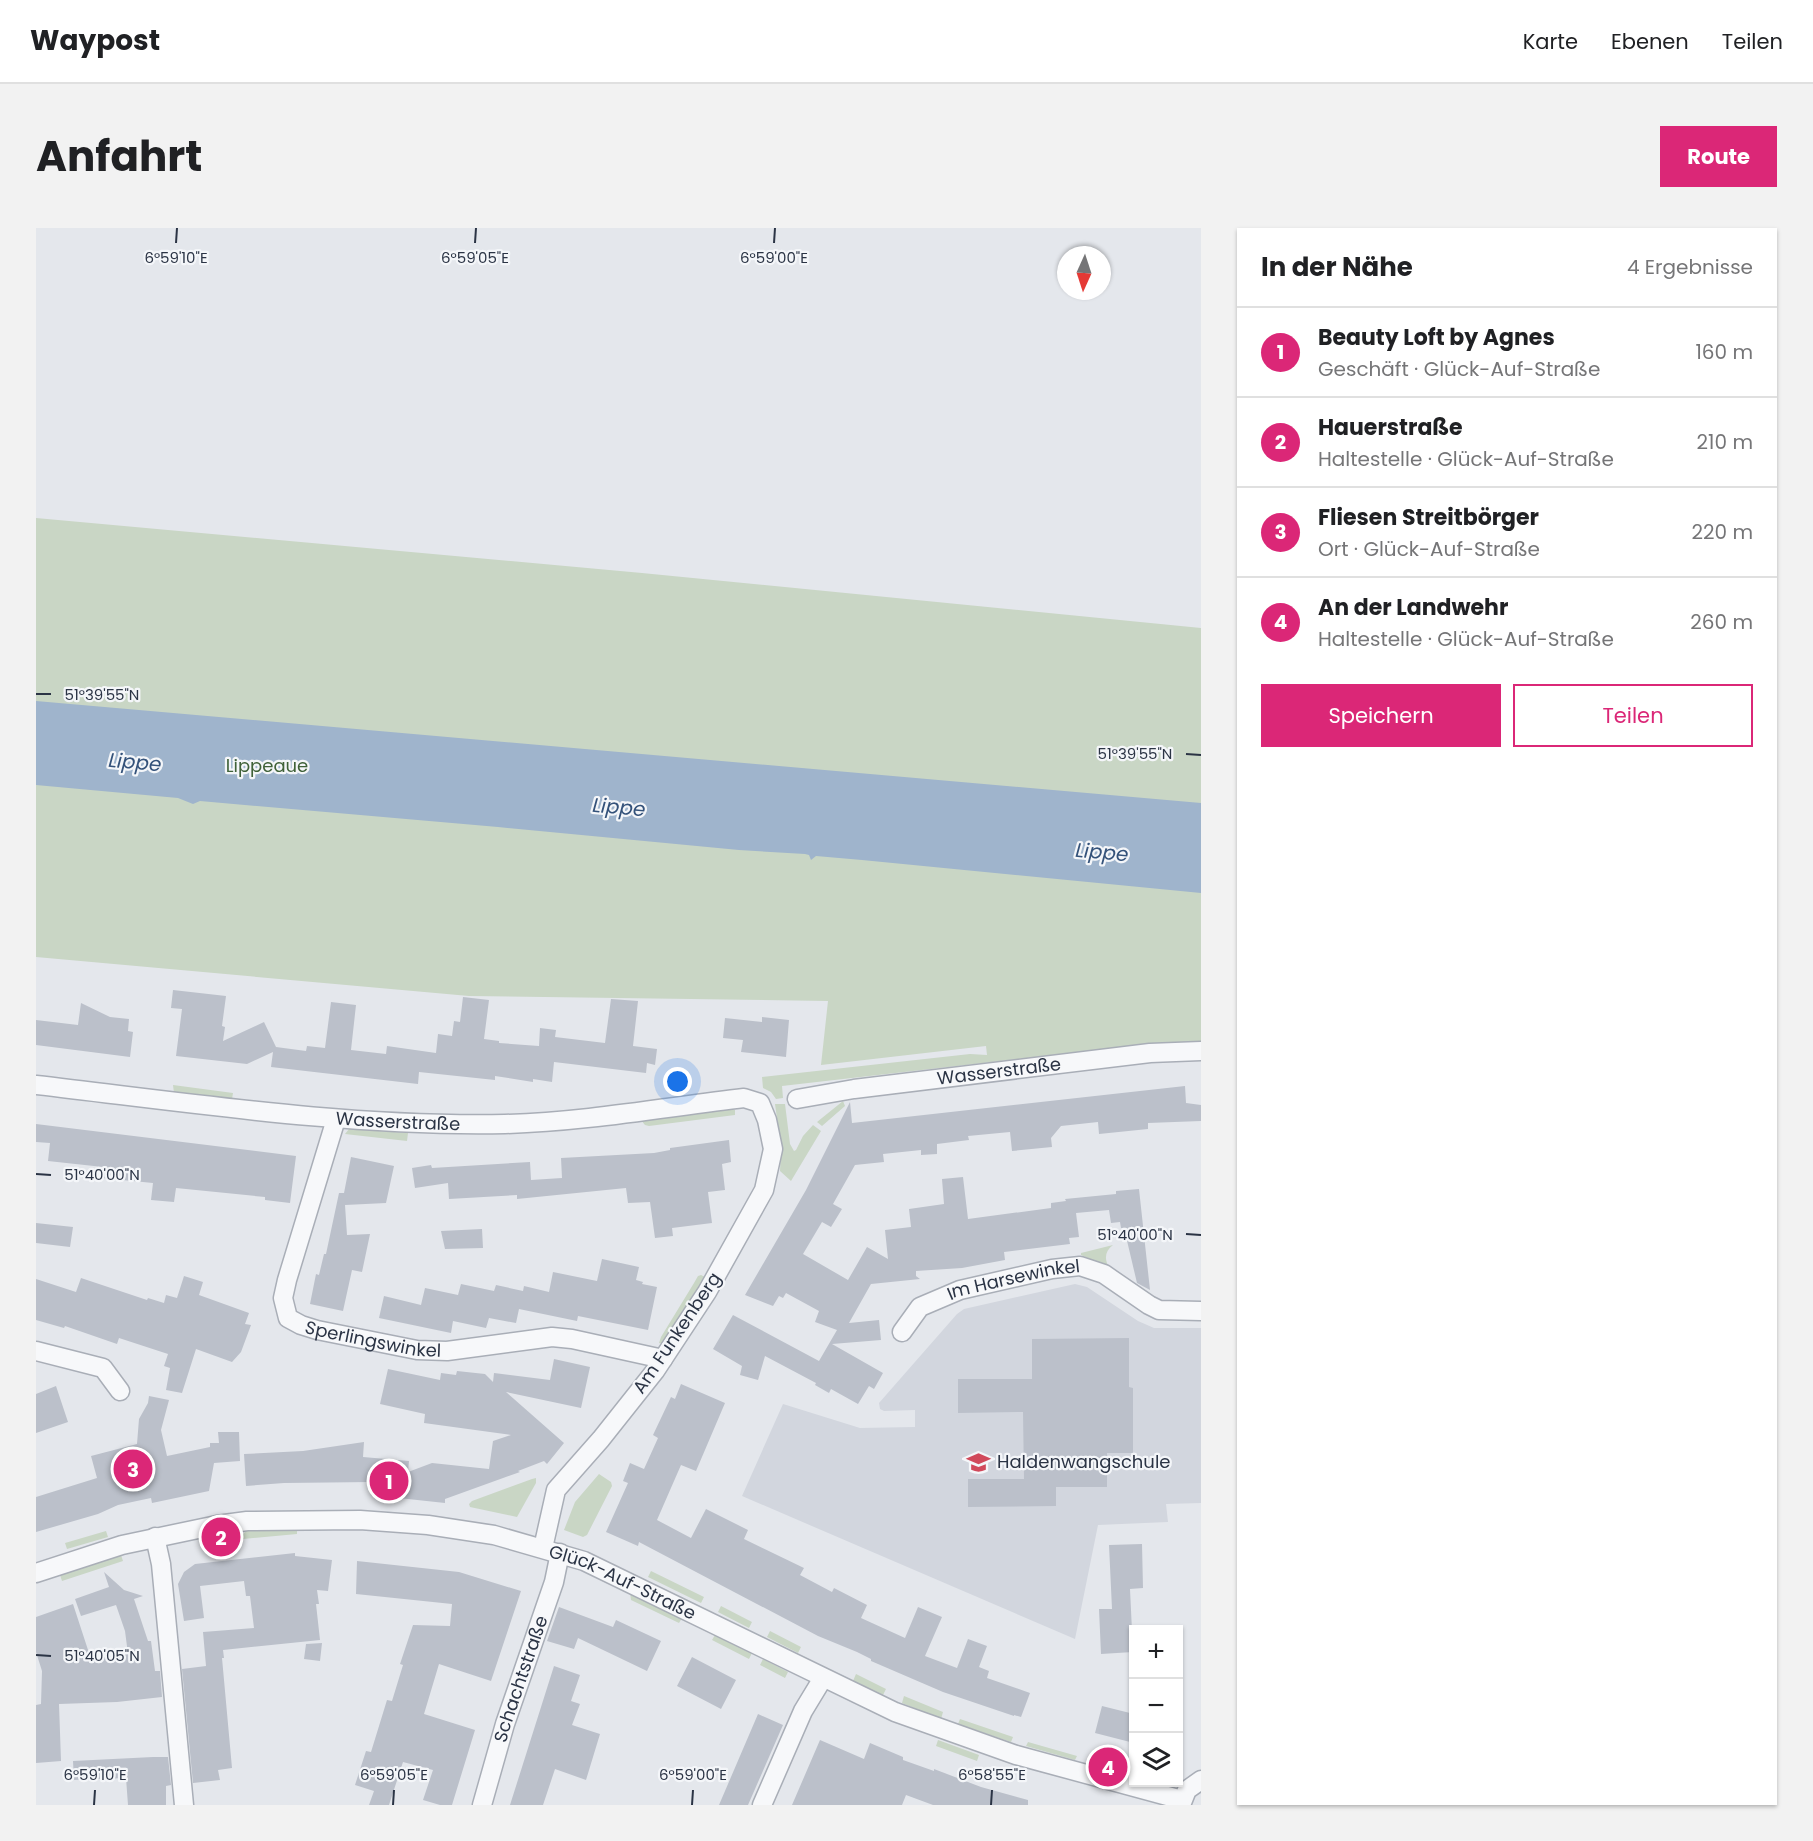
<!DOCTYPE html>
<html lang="de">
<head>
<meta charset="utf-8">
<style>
	body { margin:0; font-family:Poppins,sans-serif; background:#f2f2f2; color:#202124 }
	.controls { position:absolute; right:18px; bottom:18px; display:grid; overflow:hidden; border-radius:0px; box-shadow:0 2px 4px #0004 }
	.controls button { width:54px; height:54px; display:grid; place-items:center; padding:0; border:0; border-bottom:2px solid #e0e0e0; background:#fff; color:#202124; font:30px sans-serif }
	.compass { position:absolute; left:1021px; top:18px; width:54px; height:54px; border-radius:50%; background:#fff; box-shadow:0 2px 4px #0004; rotate:183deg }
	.you { position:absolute; left:642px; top:854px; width:21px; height:21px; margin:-15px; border:4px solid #fff; border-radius:50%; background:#1a73e8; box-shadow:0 0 0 9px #1a73e833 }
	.badge { display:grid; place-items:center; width:39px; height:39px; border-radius:50%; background:#db2777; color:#fff; font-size:20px; font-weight:700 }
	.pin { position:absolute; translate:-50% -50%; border:3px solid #fff; box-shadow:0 2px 6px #0006 }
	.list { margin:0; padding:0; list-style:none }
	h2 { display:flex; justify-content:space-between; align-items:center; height:78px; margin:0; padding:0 24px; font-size:26px }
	h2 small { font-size:20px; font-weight:400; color:#757577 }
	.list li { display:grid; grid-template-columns:39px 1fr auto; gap:18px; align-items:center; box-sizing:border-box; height:90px; padding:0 24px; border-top:2px solid #e0e0e0 }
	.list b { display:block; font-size:22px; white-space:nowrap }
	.list p { margin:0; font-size:20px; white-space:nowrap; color:#757577 }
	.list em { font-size:20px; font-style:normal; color:#757577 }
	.actions { display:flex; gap:12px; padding:18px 24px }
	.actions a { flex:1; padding:14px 0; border:2px solid #db2777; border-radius:0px; text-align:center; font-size:21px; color:#db2777 }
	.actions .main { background:#db2777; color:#fff }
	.icon { flex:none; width:33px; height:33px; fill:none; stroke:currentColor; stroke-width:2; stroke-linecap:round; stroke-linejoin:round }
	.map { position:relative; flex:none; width:1165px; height:1577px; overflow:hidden; border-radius:0px }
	header { display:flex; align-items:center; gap:36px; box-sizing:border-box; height:84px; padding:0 30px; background:#fff; border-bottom:2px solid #e0e0e0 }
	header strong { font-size:28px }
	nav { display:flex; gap:33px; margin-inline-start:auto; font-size:21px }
	.intro { display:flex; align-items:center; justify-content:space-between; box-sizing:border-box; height:144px; padding:0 36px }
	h1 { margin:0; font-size:42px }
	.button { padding:15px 27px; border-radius:0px; background:#db2777; color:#fff; font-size:21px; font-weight:700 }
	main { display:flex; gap:36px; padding:0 36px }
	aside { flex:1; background:#fff; border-radius:0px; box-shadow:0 2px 4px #0004 }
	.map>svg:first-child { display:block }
	.built { fill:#d2d6de }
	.green { fill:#c9d6c5 }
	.water { fill:#9fb4cc }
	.building { fill:#bbc0ca }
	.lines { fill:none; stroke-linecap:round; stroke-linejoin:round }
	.street-casing { stroke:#a9aeb7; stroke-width:21 }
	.street { stroke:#f7f8fa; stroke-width:18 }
	.ticks { fill:none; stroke:#2b3445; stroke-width:2 }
	.labels { text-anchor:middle; stroke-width:4.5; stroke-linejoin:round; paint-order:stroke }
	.park-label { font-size:18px; fill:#3f6138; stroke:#f4f6f9 }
	.street-label { font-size:18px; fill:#2b3445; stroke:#f4f6f9 }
	.poi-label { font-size:18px; fill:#2b3445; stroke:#f4f6f9; text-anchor:start }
	.water-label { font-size:20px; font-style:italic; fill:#34527a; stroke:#f4f6f9 }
	.ticks-label { font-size:15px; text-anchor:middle; fill:#2b3445; stroke:#f4f6f9; stroke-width:4.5; stroke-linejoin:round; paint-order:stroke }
</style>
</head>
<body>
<header>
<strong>Waypost</strong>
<nav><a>Karte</a><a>Ebenen</a><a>Teilen</a></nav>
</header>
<div class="intro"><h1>Anfahrt</h1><a class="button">Route</a></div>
<main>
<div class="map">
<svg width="1165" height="1577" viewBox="0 0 1165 1577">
	<rect width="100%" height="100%" fill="#e4e7ec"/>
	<path class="built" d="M 1039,1056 L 1051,1059 L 1102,1093 L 1118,1100 L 1165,1100 L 1165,1275 L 1130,1276 L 1132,1294 L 1062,1297 L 1039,1411 L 706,1268 L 747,1176 L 824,1200 L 879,1199 L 879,1182 L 848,1183 L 844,1181 L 843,1175 L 921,1086 L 928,1081 Z"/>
	<path class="green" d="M 0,290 L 606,345 L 1165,400 L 1165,813 L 1113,816 L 746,858 L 747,870 L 740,871 L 735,864 L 727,860 L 726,849 L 934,826 L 951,827 L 950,818 L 785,837 L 792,773 L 433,768 L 0,729 Z
		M 137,857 L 197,865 L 196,871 L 138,865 Z
		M 807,873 L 809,878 L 786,898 L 781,894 Z
		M 739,876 L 749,876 L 754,916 L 758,923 L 760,922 L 767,908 L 777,897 L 785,903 L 755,953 L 744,943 L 745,919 Z
		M 694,880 L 699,882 L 699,887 L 613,898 L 609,897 L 603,890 Z
		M 313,901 L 372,905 L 371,913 L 309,906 Z
		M 1077,1017 C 1069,1023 1068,1031 1073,1039 L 1045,1027 L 1045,1025 Z
		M 665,1047 L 669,1049 L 627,1116 L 623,1115 L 625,1109 L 658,1055 L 662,1048 Z
		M 563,1246 L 575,1254 L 576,1258 L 551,1307 L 547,1309 L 528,1302 L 539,1274 Z
		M 496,1251 L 500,1250 L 500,1255 L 481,1289 L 434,1279 L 433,1276 L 436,1273 Z
		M 261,1302 L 261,1306 L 207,1311 L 207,1306 L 210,1303 Z
		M 70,1303 L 72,1309 L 31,1321 L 29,1315 Z
		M 85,1327 L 87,1333 L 26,1353 L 24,1347 Z
		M 615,1343 L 668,1369 L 665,1375 L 612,1349 Z
		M 594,1364 L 646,1390 L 643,1395 L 595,1372 Z
		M 685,1378 L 716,1394 L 713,1400 L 682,1384 Z
		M 734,1403 L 765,1419 L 762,1425 L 731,1409 Z
		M 679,1407 L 716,1425 L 713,1431 L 676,1412 Z
		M 727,1431 L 752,1444 L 749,1450 L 724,1437 Z
		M 820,1446 L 850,1461 L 847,1467 L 817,1453 Z
		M 868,1468 L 907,1484 L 905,1491 L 866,1475 Z
		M 924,1491 L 977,1509 L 975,1514 L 922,1496 Z
		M 902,1512 L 943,1527 L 941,1533 L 900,1518 Z
		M 992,1514 L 1041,1528 L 1039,1532 L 990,1518 Z"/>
	<path class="water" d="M 0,473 L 1165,575 L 1165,665 L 826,632 L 780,628 L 775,632 L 773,627 L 769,626 L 703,622 L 462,599 L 164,573 L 157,576 L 142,570 L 0,557 Z"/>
	<path class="building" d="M 137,762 L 190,768 L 186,798 L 189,799 L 187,813 L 228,794 L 240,819 L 270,823 L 271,818 L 289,820 L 295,774 L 320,777 L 315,822 L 350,826 L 351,818 L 400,825 L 402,806 L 416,808 L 418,793 L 424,794 L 427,769 L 453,772 L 448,811 L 463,813 L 463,815 L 503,818 L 504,800 L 520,802 L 519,809 L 569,815 L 575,771 L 602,773 L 597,818 L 621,821 L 619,837 L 611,835 L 610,845 L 518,834 L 516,854 L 497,851 L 497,854 L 459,848 L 459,852 L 383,844 L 382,856 L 235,839 L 237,824 L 211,836 L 140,828 L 146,781 L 135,780 Z
		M 45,775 L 74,789 L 93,791 L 92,803 L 97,804 L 94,829 L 0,817 L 0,792 L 42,797 Z
		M 726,789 L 753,792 L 750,829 L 705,824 L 707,812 L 687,810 L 689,790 L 726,794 Z
		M 1149,858 L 1150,875 L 1165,877 L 1165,893 L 1112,895 L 1112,901 L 1063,906 L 1062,894 L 1025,898 L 1015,910 L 1016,919 L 976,923 L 974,904 L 932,908 L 933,912 L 901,916 L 901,926 L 885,927 L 885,922 L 847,926 L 848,934 L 819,937 L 797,976 L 806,981 L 795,999 L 786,994 L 767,1026 L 812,1052 L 831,1019 L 852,1031 L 849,1002 L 875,999 L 873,981 L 908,976 L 906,951 L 927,949 L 932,991 L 1015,980 L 1015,975 L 1030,973 L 1029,971 L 1080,966 L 1080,963 L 1103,961 L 1114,1062 L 1101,1055 L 1088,1000 L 1085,1000 L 1084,994 L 1075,995 L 1073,982 L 1040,985 L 1043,1009 L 1033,1010 L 1034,1016 L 968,1024 L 969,1032 L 926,1040 L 880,1043 L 880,1048 L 884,1051 L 835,1056 L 813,1095 L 843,1092 L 845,1112 L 796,1116 L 847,1145 L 838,1161 L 833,1158 L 822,1176 L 795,1161 L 793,1165 L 779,1157 L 780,1155 L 729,1128 L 722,1152 L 704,1147 L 706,1138 L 677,1121 L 697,1087 L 783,1133 L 801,1102 L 779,1094 L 783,1083 L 750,1065 L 747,1070 L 743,1068 L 737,1078 L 709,1067 L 770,962 L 814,874 L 816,895 Z
		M 0,896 L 260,928 L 254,975 L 229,972 L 229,969 L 140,960 L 138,974 L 115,972 L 117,955 L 66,950 L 67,939 L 12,933 L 14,915 L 0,914 Z
		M 693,912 L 695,934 L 686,936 L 689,962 L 672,964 L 676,995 L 636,1000 L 637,1008 L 619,1010 L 614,974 L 592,975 L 590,960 L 481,971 L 481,967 L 413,971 L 412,955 L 379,960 L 376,940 L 395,937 L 396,940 L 494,934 L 495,952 L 526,950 L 525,930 L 618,925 L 634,922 L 634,920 Z
		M 315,929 L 358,938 L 350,975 L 309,977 L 311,1007 L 334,1006 L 326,1044 L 316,1042 L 307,1083 L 274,1076 L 280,1046 L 283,1047 L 288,1026 L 290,1026 L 303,965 L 308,965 Z
		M 0,995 L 37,999 L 34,1019 L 0,1015 Z
		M 446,1001 L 447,1020 L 409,1021 L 405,1003 Z
		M 566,1031 L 603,1039 L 600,1052 L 607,1054 L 606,1056 L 621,1059 L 612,1102 L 542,1088 L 541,1093 L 483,1081 L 480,1095 L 453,1090 L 450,1100 L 417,1093 L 415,1105 L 343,1090 L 348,1068 L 385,1077 L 389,1060 L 422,1067 L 425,1056 L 458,1063 L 460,1057 L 487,1063 L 488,1058 L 513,1064 L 517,1044 L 561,1053 Z
		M 148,1048 L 167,1054 L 163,1067 L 213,1085 L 209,1096 L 215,1097 L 205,1124 L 196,1134 L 160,1121 L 146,1165 L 130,1162 L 134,1140 L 128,1138 L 132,1126 L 83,1110 L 81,1116 L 29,1098 L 28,1100 L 0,1092 L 0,1051 L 40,1064 L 45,1050 L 111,1072 L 112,1070 L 128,1075 L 130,1067 L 141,1070 Z
		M 1093,1110 L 1093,1159 L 1097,1160 L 1097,1225 L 1071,1225 L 1071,1259 L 1020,1259 L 1020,1278 L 932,1279 L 932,1251 L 988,1251 L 987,1184 L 922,1185 L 922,1151 L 996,1151 L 996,1111 Z
		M 518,1131 L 554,1139 L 545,1180 L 470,1164 L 528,1215 L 511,1236 L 508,1233 L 482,1243 L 484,1244 L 409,1271 L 409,1275 L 335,1267 L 336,1254 L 248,1255 L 210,1258 L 208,1226 L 267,1223 L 328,1214 L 327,1229 L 373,1233 L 372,1244 L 396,1235 L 453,1241 L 457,1213 L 475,1207 L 388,1195 L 389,1186 L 344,1176 L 352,1141 L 404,1152 L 405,1145 L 420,1147 L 421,1143 L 449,1146 L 457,1154 L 458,1145 L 514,1152 Z
		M 645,1156 L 689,1175 L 660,1243 L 645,1237 L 621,1292 L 655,1310 L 670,1281 L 712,1302 L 708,1311 L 768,1340 L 764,1347 L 796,1364 L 798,1360 L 831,1377 L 825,1390 L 869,1410 L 882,1379 L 906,1389 L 889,1428 L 921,1440 L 932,1411 L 951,1418 L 943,1439 L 953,1443 L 951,1450 L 994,1465 L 985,1489 L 978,1487 L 978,1488 L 907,1464 L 835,1433 L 835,1431 L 821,1424 L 782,1408 L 603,1314 L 602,1318 L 570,1304 L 592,1255 L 587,1253 L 594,1235 L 608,1241 L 622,1210 L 617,1207 L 635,1169 L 639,1171 Z
		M 20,1158 L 32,1194 L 0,1205 L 0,1166 Z
		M 113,1168 L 133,1172 L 125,1202 L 131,1228 L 174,1219 L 174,1215 L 183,1215 L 182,1204 L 203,1204 L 204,1233 L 178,1235 L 173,1263 L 116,1275 L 115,1270 L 82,1277 L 62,1286 L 0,1304 L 0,1269 L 61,1250 L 55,1228 L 101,1216 L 103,1191 L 112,1175 Z
		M 1106,1316 L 1107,1360 L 1094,1361 L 1097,1424 L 1065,1426 L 1063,1381 L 1076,1381 L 1073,1317 Z
		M 259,1325 L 259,1328 L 296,1332 L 292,1363 L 281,1362 L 283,1376 L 280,1376 L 284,1412 L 187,1422 L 188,1430 L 186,1430 L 196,1540 L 182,1542 L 184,1552 L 157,1555 L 146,1441 L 170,1438 L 167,1404 L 218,1400 L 214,1368 L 210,1368 L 208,1353 L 164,1358 L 168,1390 L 148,1393 L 142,1356 L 148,1344 L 159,1336 Z
		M 321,1333 L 423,1344 L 485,1363 L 455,1453 L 403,1436 L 388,1486 L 439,1502 L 416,1577 L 404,1577 L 387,1572 L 397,1542 L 367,1534 L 353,1577 L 333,1577 L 338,1563 L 319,1557 L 330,1523 L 335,1524 L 351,1472 L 356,1473 L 367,1437 L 364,1436 L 377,1397 L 414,1398 L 416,1376 L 320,1366 Z
		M 68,1344 L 88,1362 L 107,1368 L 98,1371 L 112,1413 L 115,1413 L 119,1443 L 124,1443 L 126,1469 L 81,1474 L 23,1476 L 25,1533 L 0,1535 L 0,1477 L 5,1476 L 6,1443 L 0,1424 L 0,1389 L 37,1376 L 53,1425 L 58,1423 L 62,1430 L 92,1426 L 89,1403 L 80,1377 L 45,1388 L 39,1371 L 73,1359 Z
		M 523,1379 L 577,1399 L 580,1392 L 625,1413 L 611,1443 L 542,1410 L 538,1421 L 511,1413 Z
		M 286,1415 L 284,1433 L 268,1431 L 270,1416 Z
		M 656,1429 L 700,1452 L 685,1481 L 641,1458 Z
		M 518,1438 L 544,1447 L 535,1473 L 544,1476 L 536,1497 L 564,1506 L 550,1552 L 519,1541 L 507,1577 L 474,1577 Z
		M 1066,1478 L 1098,1486 L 1098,1515 L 1059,1505 Z
		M 722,1486 L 747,1497 L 712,1577 L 683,1577 Z
		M 784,1512 L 828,1531 L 834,1515 L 867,1529 L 867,1532 L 898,1543 L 898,1541 L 945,1559 L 992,1572 L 992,1577 L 897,1577 L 870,1567 L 866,1577 L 756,1577 Z
		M 117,1529 L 132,1529 L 135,1557 L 130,1558 L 130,1577 L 92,1577 L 90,1550 L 38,1552 L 37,1533 Z"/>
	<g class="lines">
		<defs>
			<g id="street">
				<path id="s1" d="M 0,857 C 156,875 312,899 469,896 C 547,894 631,879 708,870 L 724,875 L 731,892 L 737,921 L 728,962 L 671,1064 L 619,1143 L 565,1211 L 520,1262 L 507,1320"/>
				<path id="s2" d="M 761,871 L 818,861 L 1114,825 L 1165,823"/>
				<path id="s3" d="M 300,891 L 251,1052 L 247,1070 L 252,1090 L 265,1097 L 281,1102 L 381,1122 L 411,1123 L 516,1109 L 536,1111 L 627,1131"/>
				<path id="s4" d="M 866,1104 L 884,1079 L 924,1062 L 1016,1041 L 1044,1038 L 1068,1046 L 1113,1077 L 1123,1082 L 1165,1083"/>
				<path d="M 0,1123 L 67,1140 L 84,1163"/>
				<path d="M 119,1309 L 125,1336 L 148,1577"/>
				<path id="s5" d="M 0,1345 L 86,1317 L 181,1297 L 211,1293 L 324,1292 L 392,1297 L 458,1307 L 548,1333 L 859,1484 L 980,1527 L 1146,1572"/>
				<path id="s6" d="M 446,1577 L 469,1496 L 518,1354 L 524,1325"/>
				<path d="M 726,1577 L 767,1483 L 787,1450"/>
				<path d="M 1145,1577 L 1151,1562 L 1165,1552"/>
			</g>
		</defs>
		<use href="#street" class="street-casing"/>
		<use href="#street" class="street"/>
	</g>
	<path class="ticks" d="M 140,15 L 141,0M 439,15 L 440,0M 738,15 L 739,0M 0,466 L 15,466M 1150,526 L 1165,527M 0,946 L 15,947M 1150,1006 L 1165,1007M 0,1427 L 15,1428M 58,1577 L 59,1562M 357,1577 L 358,1562M 656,1577 L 657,1562M 955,1577 L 956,1562"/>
	<defs>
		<symbol id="school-bare" viewBox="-9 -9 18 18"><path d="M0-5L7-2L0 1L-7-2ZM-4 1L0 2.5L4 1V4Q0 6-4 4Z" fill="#d1495b" stroke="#f4f6f9" stroke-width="2.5" paint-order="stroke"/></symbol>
	</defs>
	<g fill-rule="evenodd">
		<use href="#school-bare" x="926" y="1218" width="33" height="33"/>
	</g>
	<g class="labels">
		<g class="park-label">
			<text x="231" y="544">Lippeaue</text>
		</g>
		<g class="street-label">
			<text dy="6" stroke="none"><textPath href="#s2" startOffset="204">Wasserstraße</textPath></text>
			<text dy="6" stroke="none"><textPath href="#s1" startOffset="364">Wasserstraße</textPath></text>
			<text dy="6" stroke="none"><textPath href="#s4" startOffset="129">Im Harsewinkel</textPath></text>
			<text transform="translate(641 1105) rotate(-56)" y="6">Am Funkenberg</text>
			<text dy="6" stroke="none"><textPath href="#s3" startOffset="296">Sperlingswinkel</textPath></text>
			<text dy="6" stroke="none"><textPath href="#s5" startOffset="603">Glück-Auf-Straße</textPath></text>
			<text dy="6" stroke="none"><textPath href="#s6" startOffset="132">Schachtstraße</textPath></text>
		</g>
		<g class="poi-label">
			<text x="961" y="1240">Haldenwangschule</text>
		</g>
		<g class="water-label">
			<text transform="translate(99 534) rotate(5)" y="7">Lippe</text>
			<text transform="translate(583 579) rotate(5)" y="7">Lippe</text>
			<text transform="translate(1066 624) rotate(5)" y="7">Lippe</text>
		</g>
	</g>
	<g class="ticks-label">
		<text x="140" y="35">6°59'10"E</text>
		<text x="439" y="35">6°59'05"E</text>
		<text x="738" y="35">6°59'00"E</text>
		<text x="66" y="472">51°39'55"N</text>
		<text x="1099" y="531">51°39'55"N</text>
		<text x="66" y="952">51°40'00"N</text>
		<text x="1099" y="1012">51°40'00"N</text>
		<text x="66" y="1433">51°40'05"N</text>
		<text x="59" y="1552">6°59'10"E</text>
		<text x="358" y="1552">6°59'05"E</text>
		<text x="657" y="1552">6°59'00"E</text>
		<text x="956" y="1552">6°58'55"E</text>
	</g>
</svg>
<div class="controls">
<button>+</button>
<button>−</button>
<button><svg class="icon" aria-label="layers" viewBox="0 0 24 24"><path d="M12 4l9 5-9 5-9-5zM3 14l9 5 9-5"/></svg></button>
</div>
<svg class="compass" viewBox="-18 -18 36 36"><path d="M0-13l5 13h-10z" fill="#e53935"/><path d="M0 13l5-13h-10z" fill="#757577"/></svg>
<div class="you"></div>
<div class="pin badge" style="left:353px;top:1253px">1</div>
<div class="pin badge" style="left:185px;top:1309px">2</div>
<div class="pin badge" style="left:97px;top:1241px">3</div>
<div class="pin badge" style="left:1072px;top:1539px">4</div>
</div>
<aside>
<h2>In der Nähe<small>4 Ergebnisse</small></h2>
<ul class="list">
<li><span class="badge">1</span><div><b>Beauty Loft by Agnes</b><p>Geschäft · Glück-Auf-Straße</p></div><em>160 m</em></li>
<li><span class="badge">2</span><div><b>Hauerstraße</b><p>Haltestelle · Glück-Auf-Straße</p></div><em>210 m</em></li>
<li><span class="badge">3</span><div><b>Fliesen Streitbörger</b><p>Ort · Glück-Auf-Straße</p></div><em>220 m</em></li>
<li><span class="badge">4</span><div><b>An der Landwehr</b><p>Haltestelle · Glück-Auf-Straße</p></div><em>260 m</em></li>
</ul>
<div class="actions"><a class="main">Speichern</a><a>Teilen</a></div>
</aside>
</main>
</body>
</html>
